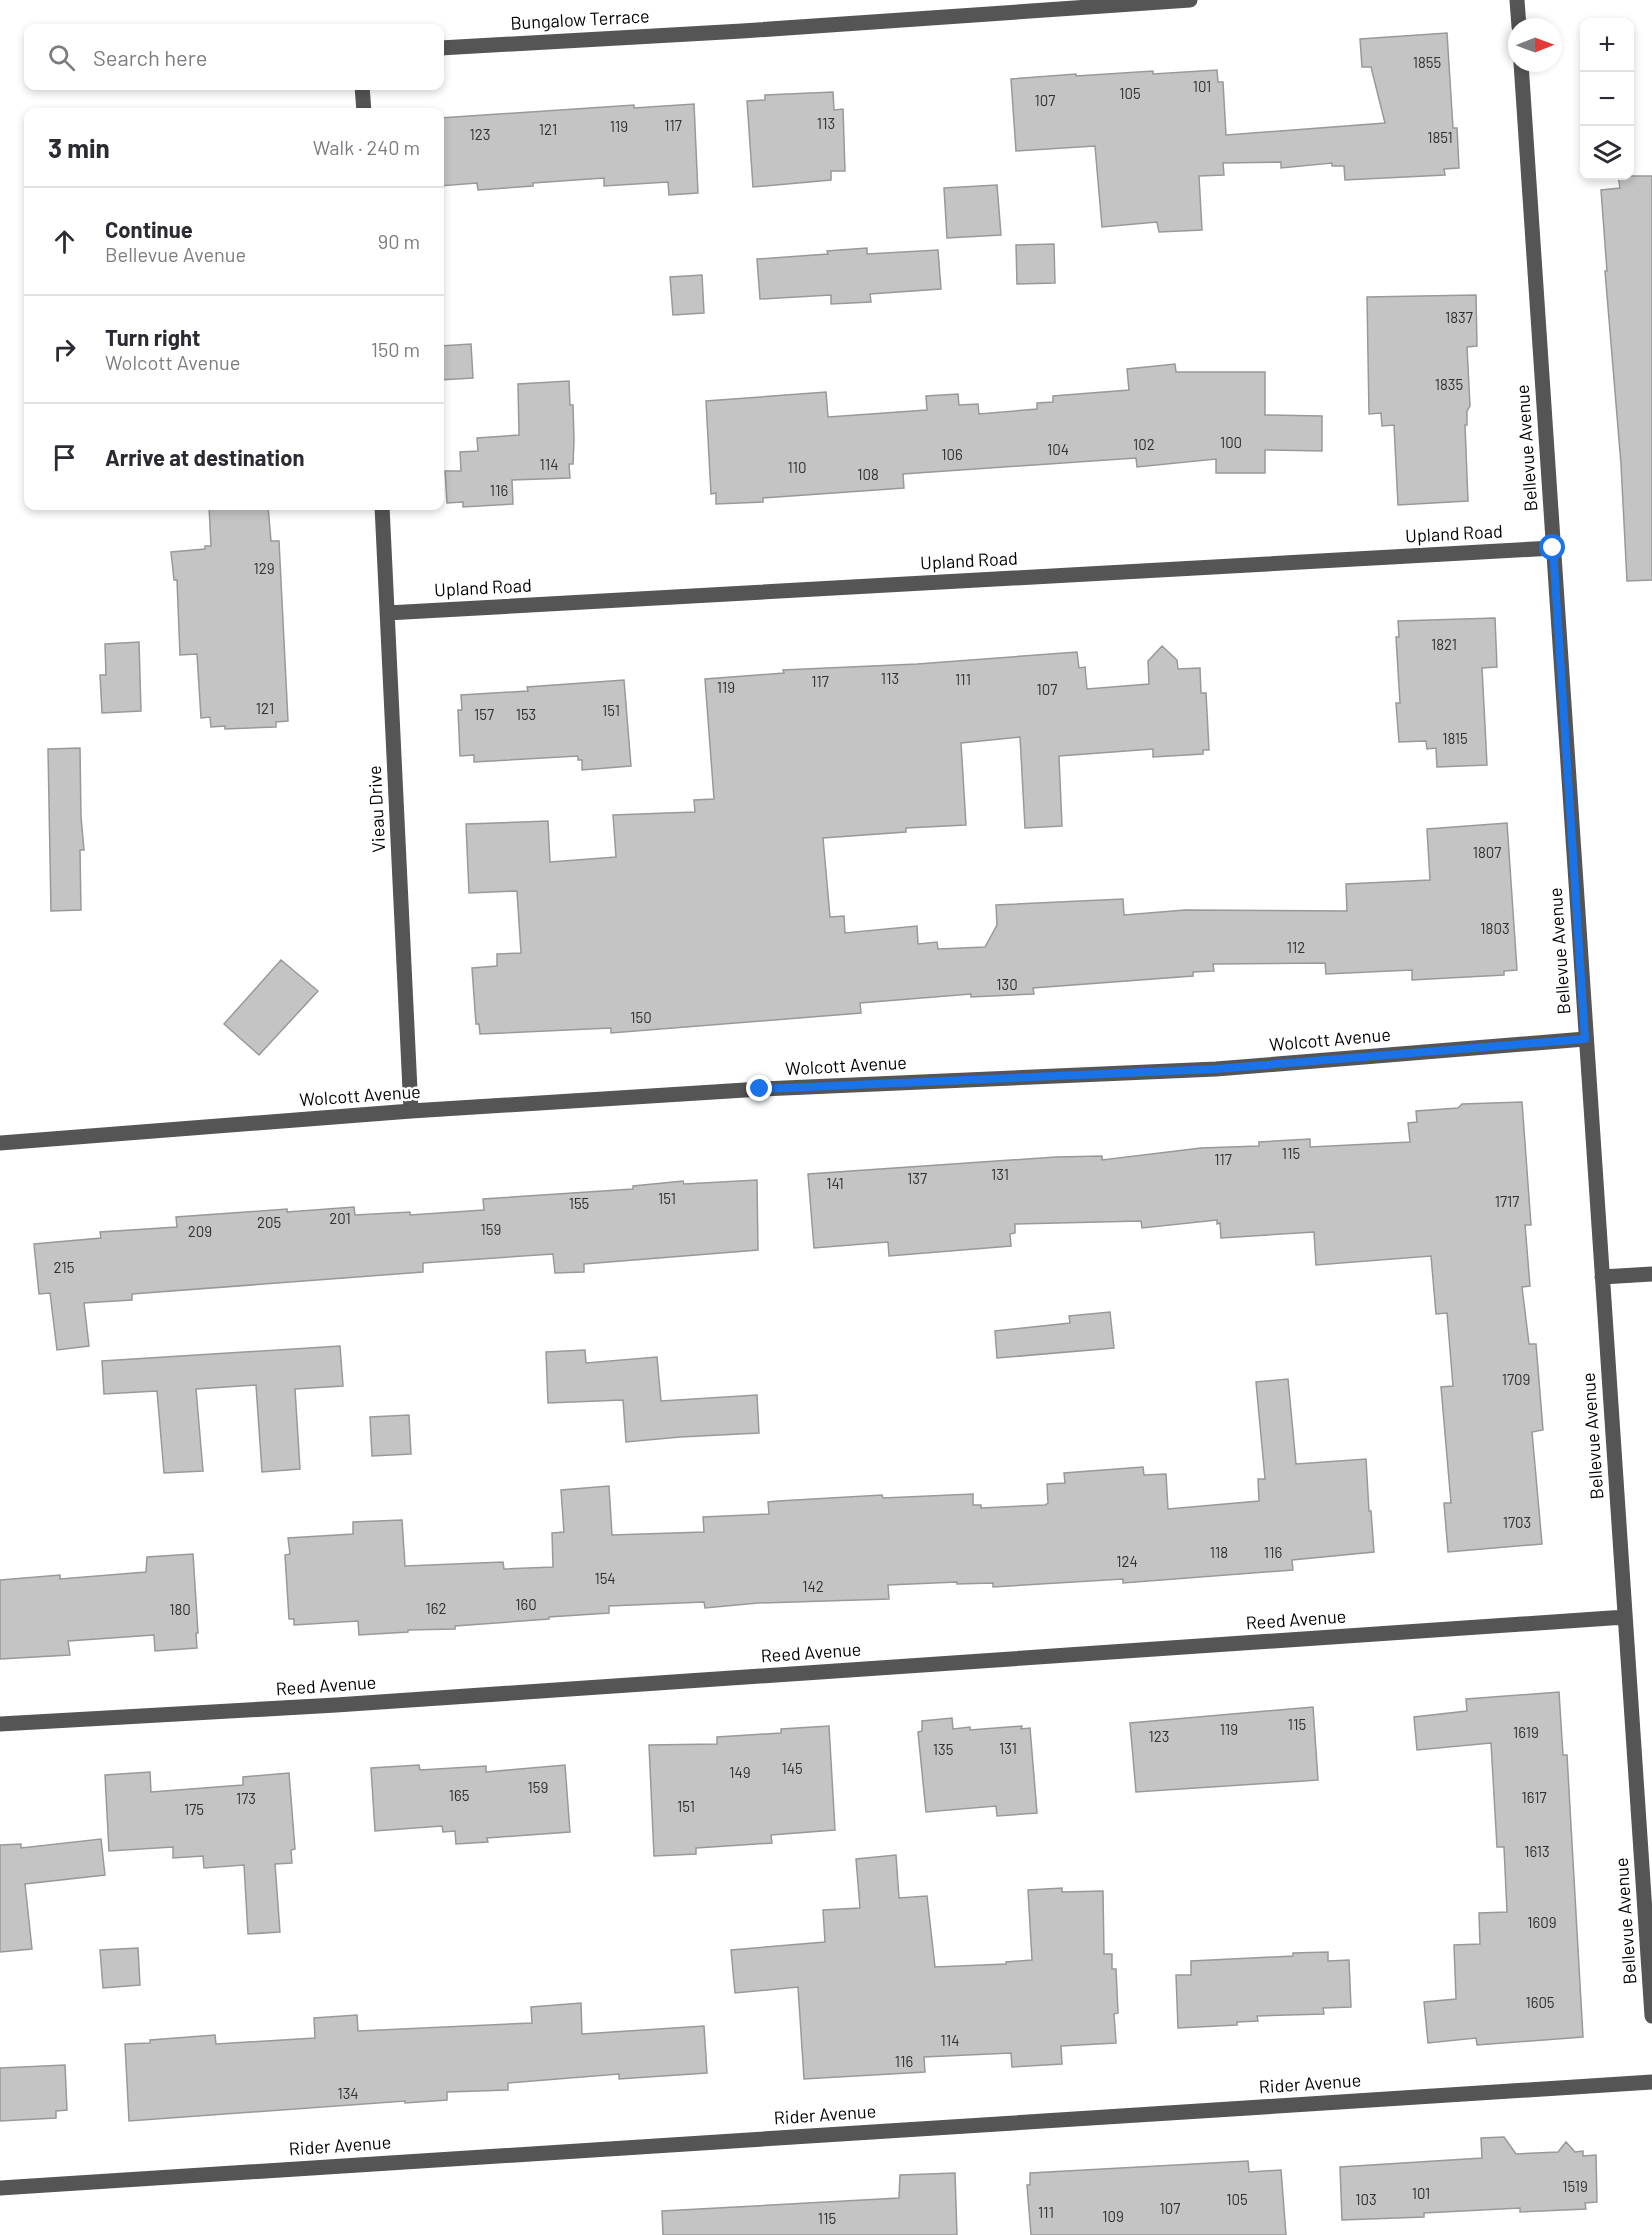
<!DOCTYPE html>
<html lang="en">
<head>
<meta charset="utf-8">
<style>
	body { margin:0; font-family:Barlow,sans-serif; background:#f7f7f7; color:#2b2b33 }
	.controls { position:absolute; right:18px; top:18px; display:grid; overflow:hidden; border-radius:12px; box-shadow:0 3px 9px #0003 }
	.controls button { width:54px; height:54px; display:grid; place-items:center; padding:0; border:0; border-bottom:2px solid #e1e1e2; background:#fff; color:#2b2b33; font:30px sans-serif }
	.compass { position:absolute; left:1508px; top:18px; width:54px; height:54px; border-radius:50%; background:#fff; box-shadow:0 3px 9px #0003; rotate:89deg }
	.stop { position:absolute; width:18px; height:18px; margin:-14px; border:4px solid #1a73e8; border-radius:50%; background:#fff }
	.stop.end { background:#1a73e8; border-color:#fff; box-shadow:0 2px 6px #0008 }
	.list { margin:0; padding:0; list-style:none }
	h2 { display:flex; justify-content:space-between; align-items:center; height:78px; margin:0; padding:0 24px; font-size:26px }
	h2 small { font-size:20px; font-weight:400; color:#7c7c81 }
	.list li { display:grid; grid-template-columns:39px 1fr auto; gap:18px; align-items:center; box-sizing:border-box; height:108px; padding:0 24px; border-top:2px solid #e1e1e2 }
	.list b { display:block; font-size:22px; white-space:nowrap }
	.list p { margin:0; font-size:20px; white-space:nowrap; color:#7c7c81 }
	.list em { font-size:20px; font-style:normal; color:#7c7c81 }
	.icon { flex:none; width:33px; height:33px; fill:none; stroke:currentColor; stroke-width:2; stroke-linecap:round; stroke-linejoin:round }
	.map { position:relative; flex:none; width:1652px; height:2235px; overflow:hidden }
	.search { position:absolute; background:#fff; box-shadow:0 3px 9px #0003; left:24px; top:24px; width:420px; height:66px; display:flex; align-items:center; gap:15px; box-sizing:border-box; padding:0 21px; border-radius:12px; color:#7c7c81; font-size:22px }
	.panel { position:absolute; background:#fff; box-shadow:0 3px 9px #0003; left:24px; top:108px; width:420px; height:402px; border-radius:12px }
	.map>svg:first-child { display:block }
	.building { fill:#c4c4c4; stroke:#999; stroke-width:1.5 }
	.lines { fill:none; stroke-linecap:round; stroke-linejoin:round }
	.minor { stroke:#555; stroke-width:15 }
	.route { stroke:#1a73e8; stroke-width:8 }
	.labels { text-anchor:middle; stroke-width:5; stroke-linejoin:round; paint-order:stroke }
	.number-label { font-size:15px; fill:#313131 }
	.street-label { font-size:18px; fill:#000; stroke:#fff }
</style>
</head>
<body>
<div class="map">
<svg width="1652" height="2235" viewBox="0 0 1652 2235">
	<rect width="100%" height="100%" fill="#fff"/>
	<path class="building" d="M 1447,33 L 1453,128 L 1457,128 L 1459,168 L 1444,169 L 1445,175 L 1345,180 L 1344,166 L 1332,166 L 1332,163 L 1281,168 L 1281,162 L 1223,163 L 1224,175 L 1199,176 L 1202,230 L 1159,232 L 1157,222 L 1102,227 L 1095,146 L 1016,151 L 1011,79 L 1076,74 L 1076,76 L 1153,71 L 1153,74 L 1217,70 L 1218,82 L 1223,82 L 1226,135 L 1385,123 L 1371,67 L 1362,67 L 1360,39 Z
		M 833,92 L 834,110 L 843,109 L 845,171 L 831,171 L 831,180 L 753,187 L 747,101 L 765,100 L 765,95 Z
		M 694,104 L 698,193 L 669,195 L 668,182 L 604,186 L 604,178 L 533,183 L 533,186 L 478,190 L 477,183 L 440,186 L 440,118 L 634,105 L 634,108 Z
		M 1618,176 L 1652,176 L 1652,580 L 1627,581 L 1621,464 L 1605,271 L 1607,271 L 1601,190 L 1620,188 Z
		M 997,185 L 1001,235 L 947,238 L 944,188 Z
		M 1054,244 L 1055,283 L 1017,284 L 1016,245 Z
		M 867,248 L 867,254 L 938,250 L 941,289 L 870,294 L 871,302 L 831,304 L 831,295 L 760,299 L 757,259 L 828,254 L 827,251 Z
		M 702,275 L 704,313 L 673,315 L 670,277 Z
		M 1476,295 L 1477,346 L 1467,347 L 1470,406 L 1467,411 L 1467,425 L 1465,425 L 1468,501 L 1398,505 L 1394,425 L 1382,426 L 1381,413 L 1369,414 L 1367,297 Z
		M 471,344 L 473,378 L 440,380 L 440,346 Z
		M 1175,364 L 1176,372 L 1265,372 L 1265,415 L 1322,416 L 1322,451 L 1265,450 L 1265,473 L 1216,473 L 1216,459 L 1137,467 L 1136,458 L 903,474 L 904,488 L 763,498 L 763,502 L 716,504 L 716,493 L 711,494 L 706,401 L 826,392 L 828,417 L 927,410 L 926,396 L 958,394 L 959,405 L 978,404 L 979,414 L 1037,409 L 1037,403 L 1053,402 L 1053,396 L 1129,390 L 1127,369 Z
		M 569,381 L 570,405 L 573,405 L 574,440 L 573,464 L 569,464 L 570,478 L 512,480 L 513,504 L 463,507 L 463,502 L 447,503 L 445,471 L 461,471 L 460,452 L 478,451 L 477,438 L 519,435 L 518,384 Z
		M 209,506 L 268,506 L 271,541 L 279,541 L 288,721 L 276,722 L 276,727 L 225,729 L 225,726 L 211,727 L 210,717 L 201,718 L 197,654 L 180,655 L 177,580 L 174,580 L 171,552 L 205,549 L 205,546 L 211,546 Z
		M 1495,618 L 1497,667 L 1482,668 L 1487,765 L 1437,767 L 1436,748 L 1427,749 L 1426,741 L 1399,742 L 1396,703 L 1400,703 L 1396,637 L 1399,637 L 1398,621 Z
		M 139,642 L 141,711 L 102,713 L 100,675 L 106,675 L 105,644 Z
		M 1162,646 L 1177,660 L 1178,669 L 1200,668 L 1201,693 L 1206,693 L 1209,750 L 1203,750 L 1203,754 L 1153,757 L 1153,749 L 1059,756 L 1062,826 L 1025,828 L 1020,737 L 961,743 L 966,825 L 906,828 L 906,832 L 823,838 L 830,917 L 844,916 L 845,933 L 917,926 L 918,944 L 937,942 L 938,949 L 985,947 L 997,925 L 996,905 L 1123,899 L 1124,915 L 1185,910 L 1347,911 L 1346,884 L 1430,880 L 1427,829 L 1507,823 L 1517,970 L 1504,971 L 1504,975 L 1412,980 L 1412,970 L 1326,974 L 1325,963 L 1213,964 L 1214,971 L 1193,972 L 1193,976 L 1033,988 L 1034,994 L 971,997 L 971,994 L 860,1003 L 861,1013 L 611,1033 L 611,1028 L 480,1034 L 479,1024 L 476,1024 L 472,968 L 497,966 L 497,954 L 521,953 L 517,891 L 469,893 L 466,824 L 548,821 L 550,862 L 616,857 L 613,815 L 695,812 L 694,800 L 714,799 L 705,679 L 784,673 L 783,670 L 917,664 L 1077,652 L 1079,668 L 1085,667 L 1087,689 L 1149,684 L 1148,661 Z
		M 624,680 L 631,766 L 582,770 L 582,760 L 578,760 L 578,756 L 474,762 L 474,755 L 460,756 L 458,710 L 462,710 L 461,695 L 528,691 L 527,687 Z
		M 80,748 L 81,817 L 84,850 L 80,850 L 81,910 L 51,911 L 48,749 Z
		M 281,960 L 318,991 L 259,1055 L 224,1024 Z
		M 1522,1102 L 1531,1225 L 1525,1225 L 1530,1286 L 1522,1287 L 1529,1344 L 1536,1344 L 1543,1430 L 1532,1432 L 1542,1544 L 1448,1552 L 1444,1503 L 1451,1503 L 1441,1387 L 1453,1386 L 1447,1313 L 1436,1314 L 1431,1256 L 1316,1265 L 1314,1232 L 1221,1238 L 1220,1223 L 1217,1224 L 1217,1220 L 1142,1228 L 1141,1221 L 1015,1224 L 1015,1233 L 1010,1234 L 1011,1246 L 889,1256 L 888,1242 L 814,1248 L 808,1174 L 1056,1157 L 1102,1156 L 1102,1160 L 1201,1148 L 1259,1146 L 1259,1142 L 1310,1139 L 1310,1147 L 1410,1142 L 1408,1123 L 1417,1122 L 1416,1111 L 1458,1108 L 1462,1104 Z
		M 757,1180 L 758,1250 L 584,1264 L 584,1272 L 555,1273 L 553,1254 L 423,1263 L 423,1272 L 132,1294 L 132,1300 L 84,1303 L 89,1346 L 57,1350 L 50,1293 L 39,1294 L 34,1244 L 101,1238 L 100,1232 L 177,1227 L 176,1217 L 287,1209 L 287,1212 L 354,1207 L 355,1215 L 410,1212 L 410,1215 L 484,1210 L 483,1199 L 633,1189 L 633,1186 L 683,1181 L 684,1184 Z
		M 1110,1312 L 1114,1348 L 997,1358 L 995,1331 L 1070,1323 L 1069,1316 Z
		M 340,1346 L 343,1386 L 295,1389 L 300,1469 L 262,1472 L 256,1385 L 196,1389 L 203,1471 L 164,1473 L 157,1391 L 104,1394 L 102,1361 Z
		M 585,1350 L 586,1363 L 657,1357 L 661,1401 L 757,1395 L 759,1433 L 680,1437 L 626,1442 L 623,1400 L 548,1403 L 546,1352 Z
		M 1288,1379 L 1296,1464 L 1366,1459 L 1369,1511 L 1371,1511 L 1374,1552 L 1292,1560 L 1293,1570 L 1123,1583 L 1123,1579 L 993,1587 L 993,1583 L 957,1584 L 957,1582 L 888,1585 L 889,1599 L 758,1603 L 705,1608 L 704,1602 L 609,1606 L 609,1613 L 549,1617 L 549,1619 L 455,1626 L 455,1629 L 408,1630 L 408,1632 L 359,1635 L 358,1621 L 294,1625 L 294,1619 L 289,1619 L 285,1555 L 290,1554 L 288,1538 L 353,1534 L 353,1522 L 402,1520 L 405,1566 L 503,1562 L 504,1569 L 553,1567 L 552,1533 L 564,1532 L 561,1490 L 609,1486 L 612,1535 L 704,1532 L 703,1517 L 769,1514 L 768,1502 L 778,1501 L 882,1495 L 883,1498 L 973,1494 L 973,1505 L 981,1505 L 981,1508 L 1045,1505 L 1048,1503 L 1047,1484 L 1065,1483 L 1064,1473 L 1143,1467 L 1144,1475 L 1166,1474 L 1168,1509 L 1259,1501 L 1258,1479 L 1265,1479 L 1256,1382 Z
		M 409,1415 L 411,1454 L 372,1456 L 370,1417 Z
		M 193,1554 L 198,1633 L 196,1633 L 197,1648 L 155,1651 L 154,1635 L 68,1641 L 70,1655 L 0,1659 L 0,1580 L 60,1575 L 60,1579 L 146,1572 L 147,1557 Z
		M 1559,1692 L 1563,1755 L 1567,1755 L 1583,2037 L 1477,2045 L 1476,2038 L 1428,2043 L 1424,2002 L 1456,1999 L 1454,1945 L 1480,1944 L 1479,1913 L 1507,1912 L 1504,1847 L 1497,1847 L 1491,1743 L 1417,1750 L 1414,1717 L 1467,1711 L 1466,1699 Z
		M 1313,1707 L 1318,1780 L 1136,1792 L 1130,1723 Z
		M 952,1718 L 953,1729 L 970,1727 L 970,1730 L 1022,1726 L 1021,1729 L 1030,1728 L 1037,1813 L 997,1816 L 996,1806 L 926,1812 L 918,1732 L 922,1731 L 922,1721 Z
		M 829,1726 L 835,1830 L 771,1835 L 772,1843 L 696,1848 L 696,1854 L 654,1856 L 649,1745 L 717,1744 L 717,1737 L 781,1733 L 781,1729 Z
		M 419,1765 L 420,1770 L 486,1766 L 486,1772 L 565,1765 L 570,1832 L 487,1838 L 488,1842 L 456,1844 L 455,1831 L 443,1832 L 442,1826 L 375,1831 L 371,1768 Z
		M 150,1772 L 151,1792 L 243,1785 L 243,1777 L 289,1773 L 295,1849 L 291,1850 L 292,1863 L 275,1864 L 280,1932 L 248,1934 L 244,1865 L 204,1868 L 203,1856 L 173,1858 L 173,1847 L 109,1851 L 105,1775 Z
		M 101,1839 L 105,1875 L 25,1884 L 32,1949 L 0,1952 L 0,1845 L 21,1844 L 21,1848 Z
		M 896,1855 L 899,1898 L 927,1896 L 935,1967 L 1006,1964 L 1006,1962 L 1032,1960 L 1028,1890 L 1062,1888 L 1062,1892 L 1103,1891 L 1104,1954 L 1112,1954 L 1112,1969 L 1116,1969 L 1118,2013 L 1114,2014 L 1116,2043 L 1061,2046 L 1062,2064 L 1012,2067 L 1011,2053 L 924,2057 L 925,2072 L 804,2079 L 798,1987 L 735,1993 L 731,1950 L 825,1942 L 823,1910 L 860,1908 L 856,1859 Z
		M 138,1948 L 140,1985 L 103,1988 L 100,1950 Z
		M 1328,1952 L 1328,1961 L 1349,1960 L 1351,2007 L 1323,2008 L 1324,2014 L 1257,2016 L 1258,2021 L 1237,2022 L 1237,2025 L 1178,2028 L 1176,1975 L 1191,1975 L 1191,1961 L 1293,1956 L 1293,1953 Z
		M 581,2003 L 582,2034 L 704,2026 L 707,2073 L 619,2079 L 619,2074 L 508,2083 L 508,2090 L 447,2092 L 447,2100 L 405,2103 L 405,2101 L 129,2121 L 125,2044 L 150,2043 L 150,2040 L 215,2035 L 216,2044 L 315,2038 L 314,2018 L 357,2015 L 358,2031 L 532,2023 L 531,2007 Z
		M 65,2065 L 67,2110 L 56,2111 L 56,2118 L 0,2121 L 0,2068 Z
		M 1504,2137 L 1516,2154 L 1558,2152 L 1566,2142 L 1575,2152 L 1583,2151 L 1583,2156 L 1596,2155 L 1597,2202 L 1585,2203 L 1586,2209 L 1520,2212 L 1520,2208 L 1424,2213 L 1424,2217 L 1342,2220 L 1340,2167 L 1482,2158 L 1481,2138 Z
		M 1248,2161 L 1249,2172 L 1281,2170 L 1286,2235 L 1031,2235 L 1027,2185 L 1030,2185 L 1030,2173 Z
		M 955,2173 L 957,2235 L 663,2235 L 662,2211 L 899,2198 L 900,2175 Z"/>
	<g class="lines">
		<path class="minor" d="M 1517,0 L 1519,27
			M 440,48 L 742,31 L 1190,0
			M 1521,63 L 1652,2016
			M 362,86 L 364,112
			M 382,506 L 411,1111
			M 387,613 L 1553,548
			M 0,1143 L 411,1111 L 761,1089 L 1216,1069 L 1585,1039
			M 1602,1277 L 1652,1274
			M 0,1724 L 336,1705 L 1625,1617
			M 0,2188 L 1652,2082"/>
	</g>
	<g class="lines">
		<path class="route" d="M 760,1089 L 1216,1069 L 1585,1039 L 1553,548"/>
	</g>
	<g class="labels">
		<g class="number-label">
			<text x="1427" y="68">1855</text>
			<text x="1202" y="92">101</text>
			<text x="1130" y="99">105</text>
			<text x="1045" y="106">107</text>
			<text x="826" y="129">113</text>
			<text x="673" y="131">117</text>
			<text x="619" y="132">119</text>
			<text x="548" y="135">121</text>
			<text x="480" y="140">123</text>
			<text x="1440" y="143">1851</text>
			<text x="1459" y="323">1837</text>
			<text x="1449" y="390">1835</text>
			<text x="1231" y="448">100</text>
			<text x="1144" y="450">102</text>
			<text x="1058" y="455">104</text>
			<text x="952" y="460">106</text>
			<text x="549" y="470">114</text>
			<text x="797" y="473">110</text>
			<text x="868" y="480">108</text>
			<text x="499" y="496">116</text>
			<text x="264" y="574">129</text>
			<text x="1444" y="650">1821</text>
			<text x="890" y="684">113</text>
			<text x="963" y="685">111</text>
			<text x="820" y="687">117</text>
			<text x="726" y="693">119</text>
			<text x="1047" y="695">107</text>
			<text x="265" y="714">121</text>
			<text x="611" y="716">151</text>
			<text x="484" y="720">157</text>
			<text x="526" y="720">153</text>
			<text x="1455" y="744">1815</text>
			<text x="1487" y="858">1807</text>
			<text x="1495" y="934">1803</text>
			<text x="1296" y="953">112</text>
			<text x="1007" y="990">130</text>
			<text x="641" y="1023">150</text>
			<text x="1291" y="1159">115</text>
			<text x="1223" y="1165">117</text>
			<text x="1000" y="1180">131</text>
			<text x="917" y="1184">137</text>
			<text x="835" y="1189">141</text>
			<text x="667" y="1204">151</text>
			<text x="1507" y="1207">1717</text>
			<text x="579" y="1209">155</text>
			<text x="340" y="1224">201</text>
			<text x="269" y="1228">205</text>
			<text x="491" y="1235">159</text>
			<text x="200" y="1237">209</text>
			<text x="64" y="1273">215</text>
			<text x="1516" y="1385">1709</text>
			<text x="1517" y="1528">1703</text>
			<text x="1219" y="1558">118</text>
			<text x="1273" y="1558">116</text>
			<text x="1127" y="1567">124</text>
			<text x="605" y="1584">154</text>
			<text x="813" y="1592">142</text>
			<text x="526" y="1610">160</text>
			<text x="436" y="1614">162</text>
			<text x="180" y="1615">180</text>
			<text x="1297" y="1730">115</text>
			<text x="1229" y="1735">119</text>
			<text x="1526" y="1738">1619</text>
			<text x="1159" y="1742">123</text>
			<text x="1008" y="1754">131</text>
			<text x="943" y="1755">135</text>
			<text x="792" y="1774">145</text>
			<text x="740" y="1778">149</text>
			<text x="538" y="1793">159</text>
			<text x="459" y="1801">165</text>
			<text x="1534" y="1803">1617</text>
			<text x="246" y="1804">173</text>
			<text x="686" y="1812">151</text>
			<text x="194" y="1815">175</text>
			<text x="1537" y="1857">1613</text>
			<text x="1542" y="1928">1609</text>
			<text x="1540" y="2008">1605</text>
			<text x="950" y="2046">114</text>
			<text x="904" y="2067">116</text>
			<text x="348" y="2099">134</text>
			<text x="1575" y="2192">1519</text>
			<text x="1421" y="2199">101</text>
			<text x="1237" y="2205">105</text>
			<text x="1366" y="2205">103</text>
			<text x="1170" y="2214">107</text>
			<text x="1046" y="2218">111</text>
			<text x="1113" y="2222">109</text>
			<text x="827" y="2224">115</text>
		</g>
		<g class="street-label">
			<text transform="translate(580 20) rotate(-3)" y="6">Bungalow Terrace</text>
			<text transform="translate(1527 448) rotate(-94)" y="6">Bellevue Avenue</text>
			<text transform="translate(1454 534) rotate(-3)" y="6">Upland Road</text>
			<text transform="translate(969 561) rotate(-3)" y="6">Upland Road</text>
			<text transform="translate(483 588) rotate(-3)" y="6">Upland Road</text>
			<text transform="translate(377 809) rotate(-93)" y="6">Vieau Drive</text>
			<text transform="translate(1560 951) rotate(-94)" y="6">Bellevue Avenue</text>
			<text transform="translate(1330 1040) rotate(-5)" y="6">Wolcott Avenue</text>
			<text transform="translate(846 1066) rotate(-3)" y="6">Wolcott Avenue</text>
			<text transform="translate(360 1096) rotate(-4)" y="6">Wolcott Avenue</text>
			<text transform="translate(1593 1436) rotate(-94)" y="6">Bellevue Avenue</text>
			<text transform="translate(1296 1620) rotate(-4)" y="6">Reed Avenue</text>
			<text transform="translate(811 1653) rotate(-4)" y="6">Reed Avenue</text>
			<text transform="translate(326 1686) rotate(-4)" y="6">Reed Avenue</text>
			<text transform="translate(1626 1921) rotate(-94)" y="6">Bellevue Avenue</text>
			<text transform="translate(1310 2084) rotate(-4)" y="6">Rider Avenue</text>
			<text transform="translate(825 2115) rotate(-4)" y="6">Rider Avenue</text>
			<text transform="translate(340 2146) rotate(-4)" y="6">Rider Avenue</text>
		</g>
	</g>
</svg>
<div class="controls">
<button>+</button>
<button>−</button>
<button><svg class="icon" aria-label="layers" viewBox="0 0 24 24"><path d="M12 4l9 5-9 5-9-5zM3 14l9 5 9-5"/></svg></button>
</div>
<svg class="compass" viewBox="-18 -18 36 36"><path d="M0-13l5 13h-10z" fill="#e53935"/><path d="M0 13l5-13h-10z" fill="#7c7c81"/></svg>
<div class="stop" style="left:1553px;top:548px"></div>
<div class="stop end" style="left:760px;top:1089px"></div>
<div class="search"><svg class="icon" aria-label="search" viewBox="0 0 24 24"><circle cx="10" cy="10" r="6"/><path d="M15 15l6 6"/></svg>Search here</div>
<section class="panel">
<h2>3 min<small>Walk · 240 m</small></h2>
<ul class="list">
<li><svg class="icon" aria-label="ahead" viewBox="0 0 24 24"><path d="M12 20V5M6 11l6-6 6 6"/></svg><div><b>Continue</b><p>Bellevue Avenue</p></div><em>90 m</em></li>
<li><svg class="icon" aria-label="right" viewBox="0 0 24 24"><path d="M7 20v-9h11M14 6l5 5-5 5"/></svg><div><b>Turn right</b><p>Wolcott Avenue</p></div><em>150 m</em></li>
<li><svg class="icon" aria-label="arrive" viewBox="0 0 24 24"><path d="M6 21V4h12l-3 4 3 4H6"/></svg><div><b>Arrive at destination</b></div></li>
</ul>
</section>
</div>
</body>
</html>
